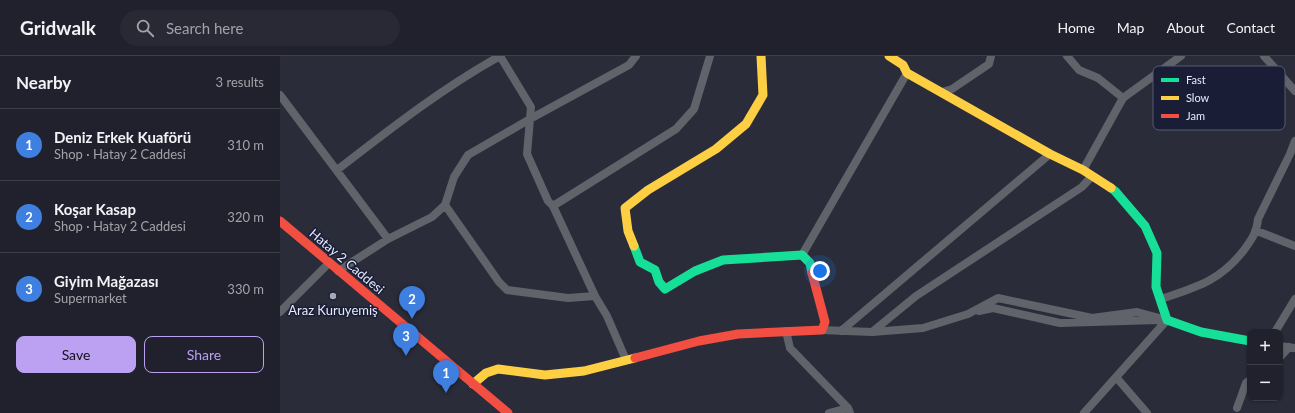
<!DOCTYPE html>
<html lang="en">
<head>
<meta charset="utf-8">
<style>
	body { margin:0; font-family:Lato,sans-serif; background:#282934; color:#f1f3f6 }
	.controls { position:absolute; right:12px; bottom:12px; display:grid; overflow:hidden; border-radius:8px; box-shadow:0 1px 3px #0004 }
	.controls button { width:36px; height:36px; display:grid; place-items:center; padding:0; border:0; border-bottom:1px solid #3d3e48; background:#20212c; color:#f1f3f6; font:20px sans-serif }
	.you { position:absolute; left:540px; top:215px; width:14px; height:14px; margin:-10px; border:3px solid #fff; border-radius:50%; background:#1a73e8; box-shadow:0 0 0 6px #1a73e833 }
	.badge { display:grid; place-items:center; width:26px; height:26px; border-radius:50%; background:#bca0f2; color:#fff; font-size:13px; font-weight:700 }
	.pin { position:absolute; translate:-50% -33px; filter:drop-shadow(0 1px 2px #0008) }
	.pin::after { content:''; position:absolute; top:21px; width:14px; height:12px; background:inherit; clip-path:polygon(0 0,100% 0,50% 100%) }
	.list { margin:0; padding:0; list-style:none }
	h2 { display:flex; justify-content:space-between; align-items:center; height:52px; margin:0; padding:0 16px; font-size:17px }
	h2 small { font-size:13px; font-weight:400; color:#a2a3a9 }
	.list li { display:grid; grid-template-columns:26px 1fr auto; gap:12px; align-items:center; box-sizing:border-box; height:72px; padding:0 16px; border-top:1px solid #3d3e48 }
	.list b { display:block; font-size:15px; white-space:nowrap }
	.list p { margin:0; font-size:13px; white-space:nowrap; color:#a2a3a9 }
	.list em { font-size:13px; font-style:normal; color:#a2a3a9 }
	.actions { display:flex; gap:8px; padding:12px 16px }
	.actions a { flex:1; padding:9px 0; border:1px solid #bca0f2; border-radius:8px; text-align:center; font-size:14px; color:#bca0f2 }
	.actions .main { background:#bca0f2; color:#111 }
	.icon { flex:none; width:22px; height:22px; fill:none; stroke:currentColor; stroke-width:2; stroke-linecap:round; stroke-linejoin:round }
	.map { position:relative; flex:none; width:1015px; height:357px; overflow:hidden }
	header { display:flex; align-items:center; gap:24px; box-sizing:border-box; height:56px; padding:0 20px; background:#20212c; border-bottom:1px solid #3d3e48 }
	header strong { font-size:19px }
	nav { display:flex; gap:22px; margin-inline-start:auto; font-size:14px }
	.search { width:280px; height:36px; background:#282934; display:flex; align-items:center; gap:10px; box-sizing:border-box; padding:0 14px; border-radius:22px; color:#a2a3a9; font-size:15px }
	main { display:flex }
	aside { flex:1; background:#20212c }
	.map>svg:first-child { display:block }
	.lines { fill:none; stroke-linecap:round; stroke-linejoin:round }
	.street { stroke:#61636a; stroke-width:8 }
	.fast { stroke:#16e098; stroke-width:9 }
	.slow { stroke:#ffcf43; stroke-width:9 }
	.jam { stroke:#f24e42; stroke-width:9 }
	.poi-dot { fill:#a4a8b8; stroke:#191e36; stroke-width:1.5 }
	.labels { text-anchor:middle; stroke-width:3; stroke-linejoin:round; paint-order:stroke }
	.street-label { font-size:13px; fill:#e6eafc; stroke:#191e36 }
	.poi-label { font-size:13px; fill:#e6eafc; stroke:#191e36 }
	.key { fill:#191e36; stroke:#565b71; stroke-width:1 }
	.key-label { font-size:11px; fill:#e6eafc }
</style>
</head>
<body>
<header>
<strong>Gridwalk</strong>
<div class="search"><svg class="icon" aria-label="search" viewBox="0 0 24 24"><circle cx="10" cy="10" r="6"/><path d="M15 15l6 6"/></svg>Search here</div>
<nav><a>Home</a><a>Map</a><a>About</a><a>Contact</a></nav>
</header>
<main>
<aside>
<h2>Nearby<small>3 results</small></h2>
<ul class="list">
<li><span class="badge" style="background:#3f7fe0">1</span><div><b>Deniz Erkek Kuaförü</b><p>Shop · Hatay 2 Caddesi</p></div><em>310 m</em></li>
<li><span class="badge" style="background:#3f7fe0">2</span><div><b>Koşar Kasap</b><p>Shop · Hatay 2 Caddesi</p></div><em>320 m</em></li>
<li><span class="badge" style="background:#3f7fe0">3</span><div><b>Giyim Mağazası</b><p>Supermarket</p></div><em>330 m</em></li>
</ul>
<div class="actions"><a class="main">Save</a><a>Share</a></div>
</aside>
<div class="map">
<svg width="1015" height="357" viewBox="0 0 1015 357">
	<rect width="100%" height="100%" fill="#2a2c3a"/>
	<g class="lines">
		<path class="street" d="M 220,0 L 251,51 L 247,98 L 268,145 L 273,150 L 315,240 L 327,260 L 346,304
			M 787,0 L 799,14 L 818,22 L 843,42 L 803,114
			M 984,0 L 1015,35
			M 662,36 L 672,33 L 709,8 L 711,0
			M 0,39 L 108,183
			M 843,42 L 901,0
			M 57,114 C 110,73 161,33 220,0
			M 165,149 L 219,226 L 227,234 L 288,242 L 315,240
			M 273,150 L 396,73 L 414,53 L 430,0
			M 977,175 L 1015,190
			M 522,199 L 627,17
			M 58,215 L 108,183 L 152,161 L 165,149 L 174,121 L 188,99 L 250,63 L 349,9 L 356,0
			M 881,243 C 917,231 940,225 964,194 C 972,183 977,176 978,163 L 1010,98 L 1015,85
			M 699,255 L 713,252 L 780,267 L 878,264
			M 0,256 L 49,207
			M 542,274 L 592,276 L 636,240 L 802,131 L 812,120
			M 506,275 L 510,292 L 568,352 L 570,357
			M 561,275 L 770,98
			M 592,276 L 643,272 L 688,258 L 718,242 L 812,262 L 857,256 L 887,264
			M 995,276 L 1015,243
			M 1000,290 L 1015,292
			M 1000,301 L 1009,291
			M 836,321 L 867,357
			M 957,352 L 966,327 L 970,324
			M 549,357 L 568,352
			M 804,357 L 887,264"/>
		<path class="fast" d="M 831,132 L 835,135 L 865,170 L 877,197 L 876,231 L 887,264 L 921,276 L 970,285
			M 354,190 L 360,206 L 375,214 L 379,226 L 385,233 L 415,215 L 443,204 L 522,199 L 530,207 L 532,217"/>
		<path class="slow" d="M 609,0 L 623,9 L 627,17 L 770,98 L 803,114 L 831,132
			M 354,190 L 348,175 L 345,152 L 368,134 L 436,93 L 466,68 L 483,39 L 481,0
			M 193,328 L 206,317 L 218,313 L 265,319 L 304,315 L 355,302"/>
		<path class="jam" d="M 0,165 L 228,357
			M 355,302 L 419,285 L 458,278 L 542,274 L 545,266 L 532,217"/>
	</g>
	<circle class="poi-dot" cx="53" cy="240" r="4"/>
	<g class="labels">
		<g class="street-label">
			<text transform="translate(67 205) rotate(40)" y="5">Hatay 2 Caddesi</text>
		</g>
		<g class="poi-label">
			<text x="53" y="259">Araz Kuruyemiş</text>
		</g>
	</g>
	<rect x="873" y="10" width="132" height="64" rx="6" class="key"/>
	<rect x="881" y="22" width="18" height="4" fill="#16e098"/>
	<rect x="881" y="40" width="18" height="4" fill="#ffcf43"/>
	<rect x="881" y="58" width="18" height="4" fill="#f24e42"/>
	<g class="key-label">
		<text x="906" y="28">Fast</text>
		<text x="906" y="46">Slow</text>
		<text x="906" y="64">Jam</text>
	</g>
</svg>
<div class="controls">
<button>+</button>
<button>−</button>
</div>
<div class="you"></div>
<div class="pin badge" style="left:166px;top:337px;background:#3f7fe0">1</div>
<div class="pin badge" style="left:132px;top:263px;background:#3f7fe0">2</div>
<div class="pin badge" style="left:126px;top:300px;background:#3f7fe0">3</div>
</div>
</main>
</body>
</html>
